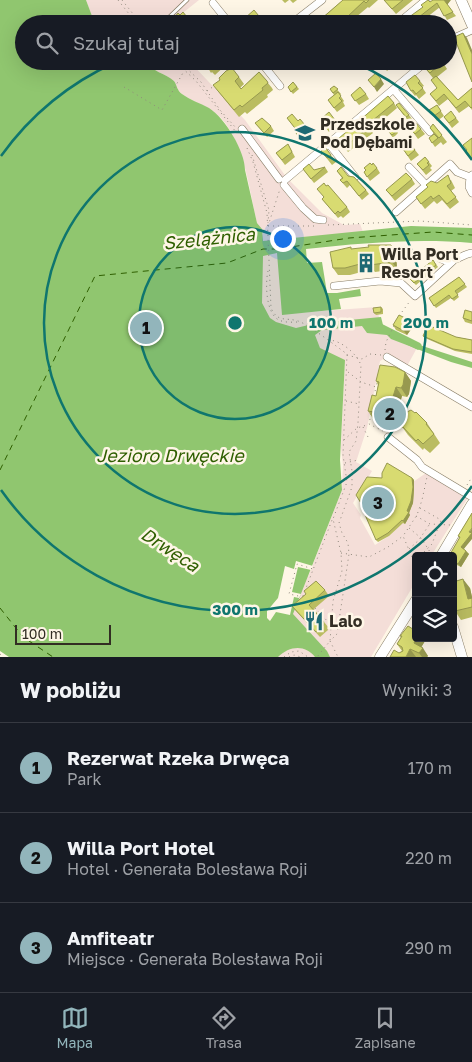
<!DOCTYPE html>
<html lang="pl">
<head>
<meta charset="utf-8">
<style>
	body { margin:0; font-family:"Golos Text",sans-serif; background:#242831; color:#f1f3f6 }
	.controls { position:absolute; right:15px; bottom:15px; display:grid; overflow:hidden; border-radius:5px; box-shadow:0 5px 20px #0002 }
	.controls button { width:45px; height:45px; display:grid; place-items:center; padding:0; border:0; border-bottom:1px solid #363941; background:#171b24; color:#f1f3f6; font:25px sans-serif }
	.scale { position:absolute; left:15px; bottom:12px; width:96px; box-sizing:border-box; padding-left:5px; border:2px solid #322d23; border-top:0; font-size:14px; line-height:18px; white-space:nowrap; color:#322d23; -webkit-text-stroke:4px #fef6e6; paint-order:stroke }
	.you { position:absolute; left:282px; top:238px; width:18px; height:18px; margin:-12px; border:4px solid #fff; border-radius:50%; background:#1a73e8; box-shadow:0 0 0 8px #1a73e833 }
	.badge { display:grid; place-items:center; width:32px; height:32px; border-radius:50%; background:#92b5bb; color:#111; font-size:16px; font-weight:700 }
	.pin { position:absolute; translate:-50% -50%; border:2px solid #fff; box-shadow:0 1px 5px #0006 }
	.list { margin:0; padding:0; list-style:none }
	h2 { display:flex; justify-content:space-between; align-items:center; height:65px; margin:0; padding:0 20px; font-size:21px }
	h2 small { font-size:16px; font-weight:400; color:#9ea1a6 }
	.list li { display:grid; grid-template-columns:32px 1fr auto; gap:15px; align-items:center; box-sizing:border-box; height:90px; padding:0 20px; border-top:1px solid #363941 }
	.list b { display:block; font-size:19px; white-space:nowrap }
	.list p { margin:0; font-size:16px; white-space:nowrap; color:#9ea1a6 }
	.list em { font-size:16px; font-style:normal; color:#9ea1a6 }
	.icon { flex:none; width:28px; height:28px; fill:none; stroke:currentColor; stroke-width:2; stroke-linecap:round; stroke-linejoin:round }
	.map { position:relative; flex:none; width:472px; height:657px; overflow:hidden }
	.search { position:absolute; background:#171b24; box-shadow:0 5px 20px #0002; left:15px; right:15px; top:15px; height:55px; display:flex; align-items:center; gap:12px; box-sizing:border-box; padding:0 18px; border-radius:28px; color:#9ea1a6; font-size:19px }
	.sheet { height:335px; background:#171b24 }
	nav { display:flex; justify-content:space-around; align-items:center; box-sizing:border-box; height:70px; border-top:1px solid #363941; background:#171b24; font-size:14px; color:#9ea1a6 }
	nav a { display:grid; justify-items:center; gap:2px }
	nav .on { color:#92b5bb }
	.map>svg:first-child { display:block }
	.green { fill:#f4ded8; fill-rule:evenodd }
	.water { fill:#90c66f }
	.pier { fill:#fef6e6 }
	.lines { fill:none; stroke-linecap:round; stroke-linejoin:round }
	.canal { stroke:#90c66f; stroke-width:7 }
	.ferry { stroke:#2f5f00; stroke-width:1; stroke-dasharray:6 5; stroke-linecap:butt }
	.lane-casing { stroke:#887d66; stroke-width:4.5 }
	.street-casing { stroke:#887d66; stroke-width:8 }
	.secondary-casing { stroke:#887d66; stroke-width:11 }
	.path { stroke:#90897d; stroke-width:1; stroke-dasharray:1 4; stroke-linecap:butt }
	.lane { stroke:#fff; stroke-width:3 }
	.street { stroke:#fff; stroke-width:7 }
	.secondary { stroke:#fff; stroke-width:10 }
	.wall { fill:#babc61 }
	.shaded-wall { fill:#97994f }
	.building { fill:#d8db71; stroke:#97994f }
	.ring { fill:none; stroke:#0f766e; stroke-width:2.5 }
	.labels { text-anchor:middle; stroke-width:5; stroke-linejoin:round; paint-order:stroke }
	.poi-label { font-size:16px; font-weight:bold; fill:#322d23; stroke:#fef6e6; text-anchor:start }
	.water-label { font-size:18px; font-style:italic; fill:#2f5f00; stroke:#fef6e6 }
	.centre { fill:#0f766e; stroke:#fef6e6; stroke-width:2.5 }
	.ring-label { font-size:15px; text-anchor:middle; font-weight:bold; fill:#0f766e; stroke:#fef6e6; stroke-width:5; stroke-linejoin:round; paint-order:stroke }
</style>
</head>
<body>
<div class="map">
<svg width="472" height="657" viewBox="0 0 472 657">
	<rect width="100%" height="100%" fill="#fef6e6"/>
	<path class="green" d="M 0,0 L 24,24 L 24,61 L 262,229 L 257,223 C 249,189 245,145 221,118 C 210,106 194,103 182,94 C 177,91 177,85 174,81 C 165,73 152,72 146,61 L 189,61 L 245,120 L 287,178 L 322,213 L 344,225 L 360,224 L 365,237 L 278,249 L 295,313 L 377,307 L 381,328 L 418,346 L 406,368 L 387,357 L 380,361 L 367,428 L 356,462 L 372,471 L 353,503 L 361,515 L 360,518 L 375,545 L 389,536 L 407,517 L 413,482 L 429,471 L 469,496 L 431,556 L 416,556 L 416,581 L 371,657 L 30,657 ZM 345,360 L 341,448 L 343,465 L 342,490 L 308,577 Z
		M 86,0 L 199,0 L 169,24 L 97,24 L 92,16 Z"/>
	<path class="water" d="M 0,0 L 86,0 L 92,16 L 97,24 L 24,24 L 24,61 L 146,61 C 152,72 165,73 174,81 C 177,85 177,91 182,94 C 190,100 200,103 209,108 C 225,118 245,151 245,170 L 257,223 L 262,229 L 263,241 L 411,226 L 472,228 L 472,243 C 416,238 362,243 306,249 L 307,263 L 322,262 L 327,293 L 337,293 L 360,289 L 361,296 L 339,299 L 341,309 L 282,315 L 277,253 L 263,256 L 262,303 L 270,318 L 276,322 L 296,328 L 317,323 L 381,317 L 383,325 L 389,329 L 388,333 L 407,341 L 472,362 L 472,368 L 451,362 L 391,339 L 387,335 L 367,333 L 362,326 L 322,330 L 315,335 L 320,348 L 345,360 L 340,460 L 342,490 L 293,614 L 327,651 L 330,657 L 315,657 C 305,644 289,646 278,657 L 9,657 L 0,651 Z"/>
	<path class="pier" d="M 296,561 L 313,566 L 311,570 L 298,567 L 292,592 L 301,594 L 299,598 L 294,597 L 290,615 L 276,612 L 270,621 L 267,618 L 267,611 L 278,598 L 285,566 L 294,569 Z"/>
	<g class="lines">
		<path class="canal" d="M 380,327 L 418,346"/>
		<path class="ferry" d="M 0,470 L 95,276 L 227,263 L 263,249 L 278,249 L 349,238 L 433,232 L 472,235
			M 0,608 L 23,637 L 53,657"/>
		<defs>
			<path id="lane" d="M 162,24 L 187,0"/>
			<path id="street" d="M 213,3 L 230,24
				M 291,24 L 322,0
				M 397,24 L 426,0
				M 448,44 L 454,38 L 472,30
				M 260,61 L 280,86
				M 394,90 L 430,132
				M 242,129 L 279,179
				M 329,144 L 355,177
				M 409,167 L 426,185
				M 472,175 L 470,177 L 469,187 L 472,193
				M 285,180 L 427,61
				M 284,185 L 303,208 L 315,219 L 323,220
				M 396,212 L 450,164 L 457,172 L 470,177
				M 441,259 C 453,265 460,255 472,253
				M 334,286 L 380,281 L 401,283 L 415,296 L 453,261
				M 387,357 L 472,407
				M 388,437 L 417,460 L 422,467 L 472,497"/>
			<path id="secondary" d="M 461,0 L 472,25
				M 441,556 L 472,504
				M 453,627 L 462,657
				M 380,657 L 416,600"/>
		</defs>
		<use href="#lane" class="lane-casing"/>
		<use href="#street" class="street-casing"/>
		<use href="#secondary" class="secondary-casing"/>
		<path class="path" d="M 118,0 L 137,24
			M 122,0 L 141,24
			M 175,61 L 196,81 L 236,132
			M 179,61 L 201,82 L 220,110 L 236,128
			M 232,70 L 243,61
			M 124,87 L 162,110 L 184,71
			M 207,91 L 214,86
			M 247,148 L 253,162 L 267,213 L 271,308 C 278,323 285,317 298,321 C 308,324 337,347 347,354 L 343,455 L 347,482 L 333,519 L 341,553 L 342,571 L 333,601 L 330,641 L 317,657
			M 252,155 L 269,210 L 268,223
			M 328,225 L 420,221 L 472,225
			M 268,226 L 314,226
			M 268,226 L 280,189
			M 268,271 C 265,284 266,314 279,320 C 285,323 293,322 299,322
			M 399,316 L 410,301
			M 328,340 C 341,340 356,353 361,365 L 358,423 L 356,441 L 349,452 L 352,471 L 352,487 L 339,523 L 342,533 L 348,543 L 349,554 L 337,634 L 330,641 L 338,657
			M 385,350 L 386,342 L 394,326
			M 347,355 L 362,359 L 370,354 L 381,355
			M 348,372 L 361,382 L 376,387 L 377,383
			M 374,396 L 376,387
			M 346,401 L 359,404
			M 371,414 L 369,424 L 383,431
			M 363,427 L 369,439
			M 344,440 L 357,428 L 367,425
			M 345,463 L 358,460
			M 467,485 L 472,477
			M 420,508 L 441,520 L 432,544 L 420,556
			M 416,516 L 430,524 L 450,525
			M 409,528 L 421,538 L 432,555
			M 409,549 L 419,540 L 429,525
			M 341,553 L 369,557 L 388,547 L 403,536
			M 416,566 L 403,536 L 417,515 L 422,500 L 427,477
			M 303,596 L 332,520
			M 303,597 L 289,594 L 297,564 L 313,569
			M 315,608 L 331,625
			M 453,612 L 456,620
			M 0,654 L 4,657
			M 284,657 L 291,652 L 299,651 L 308,657
			M 289,657 L 294,655 L 301,657"/>
		<use href="#lane" class="lane"/>
		<use href="#street" class="street"/>
		<use href="#secondary" class="secondary"/>
	</g>
	<path class="wall" d="M 282,0 L 289,0 L 285,3 Z
		M 290,0 L 297,0 L 293,3 Z
		M 343,0 L 378,0 L 369,8 L 368,7 L 349,23 L 348,21 L 345,24 L 312,24 L 317,22 Z
		M 384,0 L 413,0 L 396,14 Z
		M 433,0 L 450,0 L 447,5 L 456,16 L 447,20 L 440,7 L 422,21 L 424,24 L 408,24 L 430,2 Z
		M 204,61 L 227,61 L 228,63 L 215,75 L 212,72 L 211,73 Z
		M 286,61 L 295,61 L 292,64 L 291,62 L 288,64 Z
		M 350,61 L 364,61 L 365,64 L 358,70 Z
		M 379,61 L 394,61 L 395,64 L 387,71 Z
		M 442,61 L 447,69 L 437,77 L 458,100 L 472,88 L 472,110 L 469,106 L 459,113 L 448,99 L 439,106 L 430,94 L 437,88 L 433,78 L 424,67 L 426,66 Z
		M 259,72 L 272,88 L 273,90 L 267,95 L 268,97 L 247,114 L 245,112 L 239,117 L 213,85 L 239,77 L 244,84 L 240,88 L 241,89 Z
		M 420,81 L 424,86 L 422,87 L 426,93 L 419,99 L 416,95 L 415,96 L 411,91 Z
		M 293,82 L 299,89 L 293,94 L 288,87 Z
		M 334,86 L 341,94 L 340,95 L 344,101 L 343,102 L 345,106 L 337,112 L 328,100 L 334,95 L 330,89 Z
		M 366,94 L 369,99 L 359,105 L 351,95 Z
		M 394,103 L 397,108 L 371,130 L 373,133 L 348,152 L 338,139 Z
		M 396,105 L 409,115 L 412,119 L 409,122 Z
		M 437,105 L 444,116 L 437,121 L 429,110 Z
		M 444,117 L 456,118 L 459,122 L 452,128 Z
		M 287,118 L 298,121 L 309,130 L 312,134 L 303,142 L 296,133 L 298,132 Z
		M 320,120 L 335,120 L 338,124 L 329,132 Z
		M 255,123 L 271,126 L 274,131 L 267,137 Z
		M 433,124 L 447,142 L 443,145 L 438,138 L 441,142 L 435,147 L 429,138 L 434,134 L 430,128 Z
		M 393,127 L 398,133 L 393,138 L 388,131 Z
		M 410,128 L 421,129 L 425,134 L 418,139 Z
		M 288,144 L 295,157 L 285,165 L 276,153 Z
		M 401,146 L 415,150 L 419,155 L 411,161 Z
		M 321,151 L 331,155 L 336,162 L 332,165 Z
		M 425,157 L 432,166 L 430,168 L 432,170 L 426,175 L 417,164 Z
		M 372,165 L 377,168 L 380,173 L 370,181 L 364,172 Z
		M 325,167 L 328,172 L 314,183 L 303,169 L 314,170 Z
		M 337,171 L 348,176 L 366,190 L 369,194 L 362,200 L 350,185 L 347,188 L 340,180 L 342,178 Z
		M 412,179 L 415,184 L 395,201 L 386,190 Z
		M 451,180 L 455,188 L 451,191 L 459,202 L 450,209 L 442,200 L 437,204 L 434,201 L 425,209 L 416,197 L 428,187 L 437,183 Z
		M 326,186 L 347,207 L 350,212 L 343,218 L 341,216 L 338,218 L 322,199 L 324,197 Z
		M 352,249 L 396,252 L 397,269 L 375,272 L 374,271 L 365,271 L 350,275 L 338,275 L 333,268 Z
		M 433,260 L 438,267 L 416,285 L 410,279 Z
		M 459,277 L 467,287 L 457,294 L 459,297 L 454,301 L 451,298 L 436,308 L 429,298 Z
		M 381,307 L 383,309 L 383,314 L 376,315 L 374,313 Z
		M 472,312 L 472,324 L 465,322 L 463,318 Z
		M 411,321 L 414,325 L 407,335 L 396,330 L 393,325 Z
		M 423,336 L 456,337 L 472,340 L 472,354 L 455,351 L 425,338 Z
		M 405,372 L 411,381 L 409,394 L 407,397 L 402,396 L 399,406 L 407,412 L 427,423 L 440,443 L 430,453 L 424,448 L 423,450 L 408,435 L 403,428 L 379,423 L 377,421 L 374,420 L 368,411 L 376,396 L 378,385 L 376,381 Z
		M 412,478 L 414,480 L 414,489 L 413,503 L 409,513 L 410,515 L 405,524 L 403,523 L 389,536 L 378,542 L 376,540 Z
		M 472,513 L 464,549 L 469,554 L 461,567 L 453,563 L 453,556 L 460,538 L 458,536 Z
		M 470,588 L 472,597 L 472,617 L 461,620 L 455,611 Z
		M 325,590 L 329,596 L 314,609 L 328,627 L 327,628 L 328,630 L 320,637 L 296,611 L 292,606 Z
		M 400,636 L 416,638 L 423,638 L 425,641 L 421,647 L 428,656 L 427,657 L 406,657 L 399,653 L 402,651 L 397,644 L 401,637 Z"/>
	<path class="shaded-wall" d="M 444,0 L 451,0 L 447,5 Z
		M 463,33 L 467,38 L 472,50 L 472,54 Z
		M 381,79 L 384,84 L 377,92 L 374,87 Z
		M 391,245 L 396,252 L 397,269 L 392,262 Z
		M 411,321 L 414,325 L 407,335 L 404,331 Z
		M 405,372 L 411,381 L 409,394 L 407,397 L 401,388 Z
		M 396,387 L 402,396 L 399,406 L 402,410 L 401,414 L 392,400 Z
		M 412,478 L 414,480 L 414,489 L 413,503 L 409,513 L 410,515 L 405,524 L 403,521 L 407,511 Z
		M 472,528 L 472,539 L 463,550 L 461,547 Z
		M 466,551 L 469,554 L 461,567 L 458,564 Z
		M 463,579 L 470,588 L 472,597 L 472,604 L 468,599 Z
		M 416,638 L 423,638 L 425,641 L 419,651 L 414,643 Z
		M 423,648 L 428,656 L 427,657 L 422,657 L 419,653 Z
		M 410,649 L 416,657 L 406,657 Z"/>
	<path class="building" d="M 343,0 L 369,0 L 366,3 L 364,1 L 346,18 L 344,16 L 336,24 L 334,24 L 331,21 L 328,24 L 312,24 L 316,20 L 317,22 L 320,20 Z
		M 384,0 L 403,0 L 392,9 Z
		M 428,0 L 430,2 L 433,0 L 444,0 L 453,12 L 444,16 L 437,3 L 419,17 L 421,19 L 415,24 L 408,24 L 405,20 L 423,7 L 421,5 Z
		M 254,10 L 263,21 L 259,24 L 249,24 L 244,19 Z
		M 183,12 L 190,21 L 186,24 L 169,24 L 178,13 L 180,15 Z
		M 441,20 L 443,24 L 436,24 Z
		M 463,33 L 472,54 L 472,82 L 454,37 Z
		M 204,61 L 218,61 L 210,68 L 207,65 L 206,66 Z
		M 351,61 L 359,61 L 355,65 Z
		M 380,61 L 390,61 L 384,66 Z
		M 427,61 L 442,61 L 442,62 L 430,73 L 424,67 L 426,65 L 425,63 Z
		M 232,68 L 239,77 L 235,81 L 241,89 L 259,72 L 267,81 L 268,83 L 262,88 L 263,90 L 242,107 L 240,105 L 234,110 L 213,85 L 220,80 L 219,78 L 226,71 Z
		M 376,73 L 381,79 L 374,87 L 368,80 Z
		M 415,75 L 420,81 L 418,83 L 423,88 L 416,94 L 413,90 L 411,91 L 406,82 Z
		M 436,76 L 458,100 L 472,88 L 472,107 L 471,108 L 465,101 L 456,108 L 444,94 L 436,101 L 430,94 L 437,88 L 431,80 Z
		M 293,82 L 297,87 L 291,92 L 288,87 Z
		M 334,86 L 338,89 L 333,93 L 330,89 Z
		M 360,87 L 366,94 L 355,101 L 351,95 Z
		M 338,92 L 341,96 L 339,98 L 342,101 L 334,108 L 328,100 Z
		M 388,96 L 394,103 L 367,125 L 369,127 L 345,147 L 338,139 Z
		M 399,103 L 409,115 L 406,117 L 396,105 Z
		M 437,105 L 441,111 L 434,116 L 429,110 Z
		M 451,111 L 456,118 L 449,123 L 444,117 Z
		M 329,112 L 335,120 L 326,127 L 320,120 Z
		M 292,114 L 298,121 L 300,119 L 309,130 L 300,138 L 296,133 L 298,132 L 287,118 Z
		M 262,118 L 271,126 L 264,133 L 255,123 Z
		M 416,123 L 421,129 L 415,134 L 410,128 Z
		M 433,124 L 442,135 L 439,138 L 430,128 Z
		M 393,127 L 397,131 L 392,135 L 388,131 Z
		M 434,134 L 438,138 L 432,143 L 429,138 Z
		M 472,138 L 472,160 L 465,152 L 467,150 L 463,145 Z
		M 407,140 L 415,150 L 408,156 L 401,146 Z
		M 288,144 L 292,152 L 282,160 L 276,153 Z
		M 325,147 L 331,155 L 327,158 L 321,151 Z
		M 425,157 L 429,162 L 427,163 L 429,165 L 423,170 L 417,164 Z
		M 370,163 L 372,165 L 373,163 L 377,168 L 367,177 L 364,172 L 366,170 L 364,168 Z
		M 309,164 L 314,170 L 325,167 L 311,179 L 303,169 Z
		M 341,167 L 348,176 L 354,177 L 366,190 L 359,196 L 347,181 L 343,183 L 340,180 L 343,178 L 337,171 Z
		M 406,173 L 412,179 L 392,196 L 386,190 Z
		M 448,175 L 451,183 L 447,186 L 456,197 L 447,204 L 439,195 L 433,199 L 431,196 L 421,204 L 416,197 L 428,187 L 426,185 L 431,181 L 437,183 Z
		M 324,183 L 326,186 L 328,185 L 347,207 L 340,213 L 338,211 L 335,214 L 322,199 L 324,197 L 317,189 Z
		M 368,245 L 391,245 L 392,262 L 370,265 L 370,264 L 360,264 L 345,268 L 333,268 L 330,252 L 351,247 L 351,249 L 369,247 Z
		M 433,260 L 436,265 L 414,283 L 410,279 Z
		M 459,277 L 465,284 L 455,291 L 458,295 L 452,299 L 449,295 L 434,306 L 429,298 Z
		M 381,307 L 381,312 L 374,313 L 373,308 Z
		M 465,310 L 472,312 L 472,321 L 463,318 Z
		M 399,315 L 411,321 L 404,331 L 393,325 Z
		M 428,325 L 456,337 L 472,340 L 472,352 L 453,349 L 423,336 Z
		M 380,365 L 395,367 L 405,372 L 403,385 L 401,388 L 396,387 L 392,400 L 396,401 L 395,404 L 397,406 L 403,408 L 407,412 L 411,410 L 415,413 L 416,412 L 427,423 L 426,424 L 434,434 L 423,444 L 418,439 L 416,441 L 402,426 L 403,425 L 397,419 L 372,414 L 373,412 L 368,411 L 372,395 L 376,396 L 379,382 L 376,381 Z
		M 387,463 L 412,478 L 413,487 L 411,501 L 407,511 L 409,512 L 403,521 L 402,520 L 388,533 L 376,540 L 366,517 L 364,508 L 356,495 L 367,477 L 382,478 L 382,473 Z
		M 472,513 L 472,528 L 469,532 L 472,533 L 461,547 L 466,551 L 458,564 L 453,561 L 453,556 L 449,556 L 460,537 L 458,536 Z
		M 463,579 L 468,599 L 472,598 L 472,607 L 455,611 L 453,605 L 453,582 Z
		M 316,581 L 325,590 L 309,605 L 324,622 L 323,623 L 324,625 L 316,632 L 292,606 L 306,594 L 304,591 Z
		M 408,626 L 416,631 L 416,638 L 414,643 L 423,648 L 419,653 L 410,649 L 406,657 L 390,657 L 394,650 L 399,653 L 403,651 L 402,647 L 397,644 L 402,636 L 400,636 Z"/>
	<circle cx="235" cy="323" r="96" fill="#0f766e" fill-opacity=".12"/>
	<g class="ring">
		<circle cx="235" cy="323" r="96"/>
		<circle cx="235" cy="323" r="191"/>
		<path d="M472 486A287 287 0 0 1 1 490M1 156A287 287 0 0 1 116 62M354 62A287 287 0 0 1 472 160"/>
	</g>
	<defs>
		<symbol id="school-bare" viewBox="-9 -9 18 18"><path d="M0-5L7-2L0 1L-7-2ZM-4 1L0 2.5L4 1V4Q0 6-4 4Z" fill="#1e6973" stroke="#fef6e6" stroke-width="2.5" paint-order="stroke"/></symbol>
		<symbol id="building-bare" viewBox="-9 -9 18 18"><path d="M-4-6H4V6H1V3H-1V6H-4ZM-2.5-4.3h1.7v1.8h-1.7ZM.8-4.3h1.7v1.8H.8ZM-2.5-1h1.7V.8h-1.7ZM.8-1h1.7V.8H.8Z" fill="#1e6973" stroke="#fef6e6" stroke-width="2.5" paint-order="stroke"/></symbol>
		<symbol id="restaurant-bare" viewBox="-9 -9 18 18"><path d="M-5-6h1v4h1v-4h1v4h1v-4h1v5L-1.5 .5V6h-2V.5L-5-1ZM5-6V6H3V1.5H1.5Q1.5-4 5-6Z" fill="#1e6973" stroke="#fef6e6" stroke-width="2.5" paint-order="stroke"/></symbol>
	</defs>
	<g fill-rule="evenodd">
		<use href="#school-bare" x="291" y="119" width="28" height="28"/>
		<use href="#building-bare" x="352" y="249" width="28" height="28"/>
		<use href="#restaurant-bare" x="300" y="607" width="28" height="28"/>
	</g>
	<g class="labels">
		<g class="poi-label">
			<text x="320" y="130">Przedszkole<tspan x="320" dy="18">Pod Dębami</tspan></text>
			<text x="381" y="260">Willa Port<tspan x="381" dy="18">Resort</tspan></text>
			<text x="329" y="627">Lalo</text>
		</g>
		<g class="water-label">
			<text transform="translate(209 239) rotate(-6)" y="6">Szelążnica</text>
			<text x="170" y="462">Jezioro Drwęckie</text>
			<text transform="translate(170 550) rotate(33)" y="6">Drwęca</text>
		</g>
	</g>
	<circle cx="235" cy="323" r="8" class="centre"/>
	<g class="ring-label">
		<text x="331" y="328">100 m</text>
		<text x="426" y="328">200 m</text>
		<text x="235" y="615">300 m</text>
	</g>
</svg>
<div class="controls">
<button><svg class="icon" aria-label="locate" viewBox="0 0 24 24"><circle cx="12" cy="12" r="6"/><path d="M12 2v4M12 18v4M2 12h4M18 12h4"/></svg></button>
<button><svg class="icon" aria-label="layers" viewBox="0 0 24 24"><path d="M12 4l9 5-9 5-9-5zM3 14l9 5 9-5"/></svg></button>
</div>
<div class="scale">100 m</div>
<div class="you"></div>
<div class="pin badge" style="left:146px;top:328px">1</div>
<div class="pin badge" style="left:390px;top:414px">2</div>
<div class="pin badge" style="left:378px;top:503px">3</div>
<div class="search"><svg class="icon" aria-label="search" viewBox="0 0 24 24"><circle cx="10" cy="10" r="6"/><path d="M15 15l6 6"/></svg>Szukaj tutaj</div>
</div>
<section class="sheet">
<h2>W pobliżu<small>Wyniki: 3</small></h2>
<ul class="list">
<li><span class="badge">1</span><div><b>Rezerwat Rzeka Drwęca</b><p>Park</p></div><em>170 m</em></li>
<li><span class="badge">2</span><div><b>Willa Port Hotel</b><p>Hotel · Generała Bolesława Roji</p></div><em>220 m</em></li>
<li><span class="badge">3</span><div><b>Amfiteatr</b><p>Miejsce · Generała Bolesława Roji</p></div><em>290 m</em></li>
</ul>
</section>
<nav>
<a class="on"><svg class="icon" aria-label="map" viewBox="0 0 24 24"><path d="M3 6l6-2 6 2 6-2v14l-6 2-6-2-6 2zM9 4v14M15 6v14"/></svg>Mapa</a>
<a><svg class="icon" aria-label="directions" viewBox="0 0 24 24"><path d="M12 3l9 9-9 9-9-9zM9 14v-3h6M13 9l2 2-2 2"/></svg>Trasa</a>
<a><svg class="icon" aria-label="saved" viewBox="0 0 24 24"><path d="M7 4h10v16l-5-4-5 4z"/></svg>Zapisane</a>
</nav>
</body>
</html>
